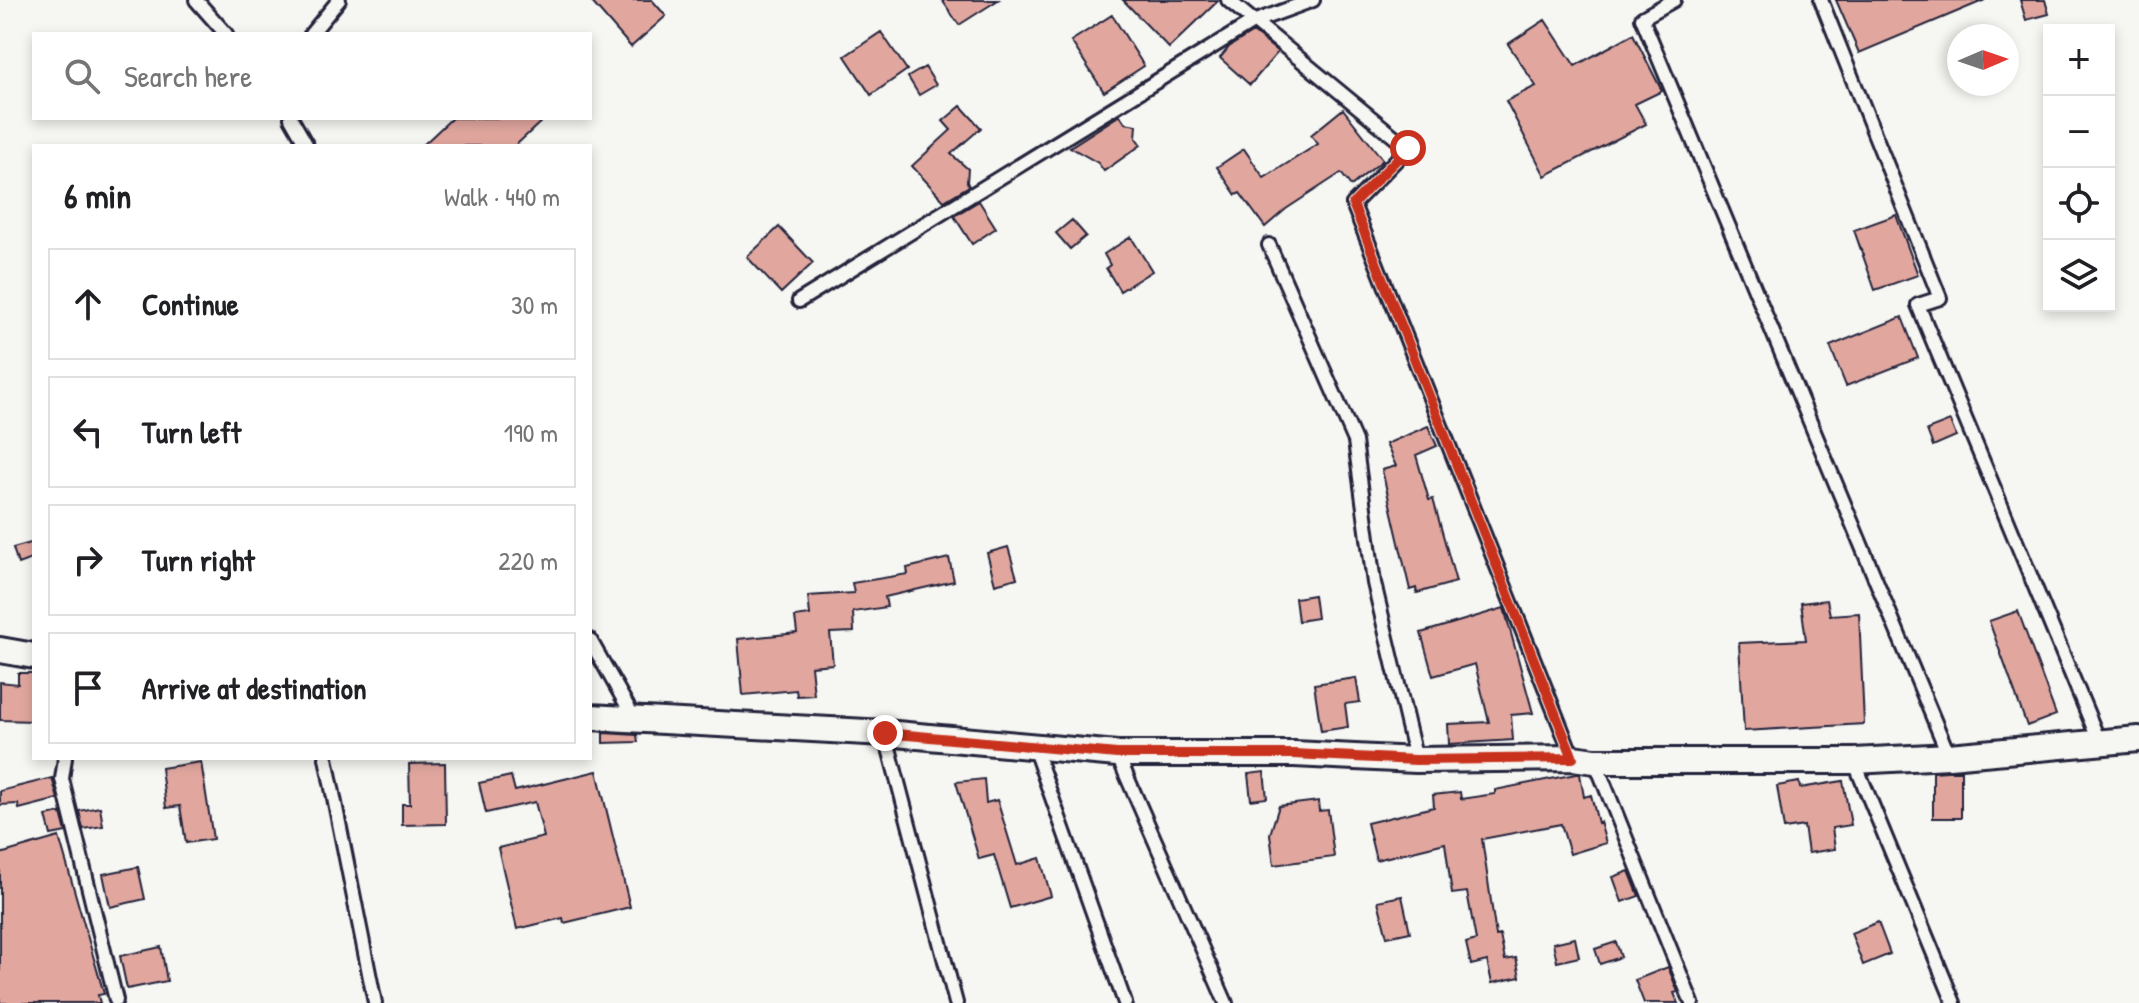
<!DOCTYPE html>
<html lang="en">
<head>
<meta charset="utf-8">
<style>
	body { margin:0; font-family:"Patrick Hand",sans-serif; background:#f6f6f6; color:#202124 }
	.controls { position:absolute; right:24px; top:24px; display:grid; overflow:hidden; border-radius:0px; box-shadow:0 4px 12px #0003 }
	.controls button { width:72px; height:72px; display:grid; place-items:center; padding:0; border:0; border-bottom:2px solid #e0e0e0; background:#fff; color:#202124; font:40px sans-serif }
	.compass { position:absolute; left:1947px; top:24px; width:72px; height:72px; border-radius:50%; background:#fff; box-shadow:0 4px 12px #0003; rotate:88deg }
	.stop { position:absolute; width:24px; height:24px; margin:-18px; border:6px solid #c8321e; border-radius:50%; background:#fff }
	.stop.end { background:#c8321e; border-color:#fff; box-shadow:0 2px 8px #0008 }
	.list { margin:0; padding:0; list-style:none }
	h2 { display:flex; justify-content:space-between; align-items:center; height:104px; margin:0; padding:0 32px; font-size:34px }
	h2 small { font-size:26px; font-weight:400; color:#757577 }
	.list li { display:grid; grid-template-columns:52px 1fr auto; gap:24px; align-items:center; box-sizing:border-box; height:112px; margin:0 16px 16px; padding:0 16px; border:2px solid #e0e0e0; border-radius:0px }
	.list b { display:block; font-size:30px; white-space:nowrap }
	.list em { font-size:26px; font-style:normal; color:#757577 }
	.icon { flex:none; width:44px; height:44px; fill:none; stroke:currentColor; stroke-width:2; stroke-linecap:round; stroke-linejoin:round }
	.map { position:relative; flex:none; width:2139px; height:1003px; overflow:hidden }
	.search { position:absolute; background:#fff; box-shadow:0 4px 12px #0003; left:32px; top:32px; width:560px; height:88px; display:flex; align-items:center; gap:20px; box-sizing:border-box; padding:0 28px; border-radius:0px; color:#757577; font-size:30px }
	.panel { position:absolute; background:#fff; box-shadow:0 4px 12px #0003; left:32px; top:144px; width:560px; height:616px; border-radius:0px }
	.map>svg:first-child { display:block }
	.building { fill:#e1a79f; stroke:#22223b; stroke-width:2 }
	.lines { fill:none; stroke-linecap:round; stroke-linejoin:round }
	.service-casing { stroke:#22223b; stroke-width:18 }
	.minor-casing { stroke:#22223b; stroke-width:30 }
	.service { stroke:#f6f6f2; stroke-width:12 }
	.minor { stroke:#f6f6f2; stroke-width:24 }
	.route { stroke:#c8321e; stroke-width:10 }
</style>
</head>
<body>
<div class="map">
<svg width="2139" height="1003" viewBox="0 0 2139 1003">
	<rect width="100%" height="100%" fill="#f6f6f2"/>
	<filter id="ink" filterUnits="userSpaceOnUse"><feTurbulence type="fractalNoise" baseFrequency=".0125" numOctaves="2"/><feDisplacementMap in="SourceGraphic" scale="16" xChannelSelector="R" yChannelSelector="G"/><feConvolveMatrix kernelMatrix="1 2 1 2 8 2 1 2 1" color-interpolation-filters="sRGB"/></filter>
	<g filter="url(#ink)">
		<path class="building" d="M 590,0 L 652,0 L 666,16 L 631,47 Z
			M 942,0 L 998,0 L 959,25 Z
			M 1123,0 L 1219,0 L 1169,48 Z
			M 1836,0 L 1985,0 L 1859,53 Z
			M 2020,0 L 2045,0 L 2049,14 L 2026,20 Z
			M 1112,15 L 1144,66 L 1104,92 L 1071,41 Z
			M 1545,20 L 1575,66 L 1633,34 L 1662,91 L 1635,104 L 1646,124 L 1545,176 L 1506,101 L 1536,86 L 1508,44 Z
			M 881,32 L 907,70 L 871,95 L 845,56 Z
			M 1253,32 L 1278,52 L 1250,85 L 1220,58 L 1229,47 Z
			M 925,67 L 936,85 L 919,95 L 908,77 Z
			M 961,106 L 981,128 L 951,154 L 968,169 L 967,182 L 969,186 L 944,201 L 912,166 L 951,130 L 943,121 Z
			M 1343,109 L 1383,160 L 1351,186 L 1341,173 L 1286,209 L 1265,227 L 1240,193 L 1236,195 L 1217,167 L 1244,149 L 1264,178 L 1318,144 L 1311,135 Z
			M 1120,115 L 1125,123 L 1137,125 L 1136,138 L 1141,145 L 1104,171 L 1098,163 L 1070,147 Z
			M 452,118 L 545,118 L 515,146 L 422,146 Z
			M 979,201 L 996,228 L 972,244 L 954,216 Z
			M 1896,215 L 1918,275 L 1875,290 L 1854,230 Z
			M 1072,220 L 1086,236 L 1070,249 L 1056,233 Z
			M 779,227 L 813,263 L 781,293 L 747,257 Z
			M 1131,237 L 1152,271 L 1120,291 L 1106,268 L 1110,265 L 1104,254 Z
			M 1902,317 L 1918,358 L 1846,386 L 1830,346 Z
			M 1950,421 L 1956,436 L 1933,446 L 1927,430 Z
			M 1428,426 L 1437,446 L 1416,455 L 1429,500 L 1433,499 L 1456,582 L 1417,593 L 1416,588 L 1410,590 L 1382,470 L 1396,466 L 1386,444 Z
			M 34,542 L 34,558 L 18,564 L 13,548 Z
			M 1008,547 L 1017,578 L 995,584 L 987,553 Z
			M 949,558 L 954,581 L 885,597 L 887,607 L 853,612 L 854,632 L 830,633 L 833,664 L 811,666 L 814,695 L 797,696 L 796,690 L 743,695 L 738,639 L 797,633 L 795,617 L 810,615 L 808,596 L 854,593 L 852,583 L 908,574 L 907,568 Z
			M 1314,595 L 1317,618 L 1298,621 L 1295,598 Z
			M 1827,600 L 1830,615 L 1859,613 L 1864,724 L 1744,731 L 1739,643 L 1806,640 L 1801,603 Z
			M 1504,608 L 1533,713 L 1511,715 L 1513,740 L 1449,744 L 1448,724 L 1489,722 L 1475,664 L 1433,676 L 1421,633 Z
			M 2018,611 L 2056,715 L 2027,726 L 1989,621 Z
			M 18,673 L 34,673 L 34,721 L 0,720 L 0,682 L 18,684 Z
			M 1356,678 L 1360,702 L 1345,704 L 1348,727 L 1321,731 L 1314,684 Z
			M 603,733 L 637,735 L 638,742 L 603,743 Z
			M 201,762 L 213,839 L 186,843 L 180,806 L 166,808 L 161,768 Z
			M 445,763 L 446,824 L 402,825 L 402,804 L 410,804 L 409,764 Z
			M 597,771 L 630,907 L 564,923 L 563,918 L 517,929 L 498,848 L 544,837 L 535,802 L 486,813 L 479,783 L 511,776 L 515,791 Z
			M 1947,771 L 1961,771 L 1961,818 L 1933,818 L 1933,772 Z
			M 1264,772 L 1267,798 L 1251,800 L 1248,774 Z
			M 1576,774 L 1580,774 L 1584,797 L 1591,795 L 1598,823 L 1600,822 L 1606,843 L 1570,854 L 1561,824 L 1482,839 L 1496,936 L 1500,935 L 1505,960 L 1516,958 L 1520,977 L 1492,983 L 1487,961 L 1471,965 L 1466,943 L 1476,940 L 1467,892 L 1452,894 L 1445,843 L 1376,860 L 1367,823 L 1434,807 L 1433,795 L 1460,792 L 1461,799 L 1495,794 L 1495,790 Z
			M 52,778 L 58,799 L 19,809 L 18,804 L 0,805 L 0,791 Z
			M 984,779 L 986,803 L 997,800 L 1017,865 L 1040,858 L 1051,896 L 1010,908 L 994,855 L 979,859 L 956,782 Z
			M 1843,781 L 1851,825 L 1832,828 L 1835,849 L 1808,853 L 1804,826 L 1784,829 L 1777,786 L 1799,782 L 1800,788 Z
			M 1318,801 L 1319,811 L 1328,810 L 1334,857 L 1274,865 L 1270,834 L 1279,806 Z
			M 100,807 L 103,826 L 83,829 L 79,811 Z
			M 61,813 L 66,832 L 51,835 L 46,816 Z
			M 59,837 L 104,994 L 98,995 L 100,1003 L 0,1003 L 0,854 Z
			M 138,867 L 145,899 L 110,907 L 103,874 Z
			M 1629,871 L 1639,896 L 1622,902 L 1613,877 Z
			M 1402,896 L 1410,932 L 1387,937 L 1378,901 Z
			M 1878,922 L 1890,954 L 1863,965 L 1851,933 Z
			M 1575,938 L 1579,957 L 1557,962 L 1553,943 Z
			M 1616,942 L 1621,957 L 1600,964 L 1595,949 Z
			M 161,947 L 167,981 L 127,989 L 120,956 Z
			M 1668,967 L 1678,992 L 1674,993 L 1678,1003 L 1644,1003 L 1635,980 Z"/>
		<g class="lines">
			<defs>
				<path id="service" d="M 196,0 L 226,34
					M 1228,0 L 1408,148 L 1353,204 L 1573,758
					M 1674,0 L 1642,18 L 1949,756
					M 1821,0 L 1940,298 L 1918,305 L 2099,741
					M 311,34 L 339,0
					M 291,118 L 307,146
					M 1269,245 L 1355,441 L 1374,583 L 1416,760
					M 799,301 L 1253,22 L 1313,0
					M 590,640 L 634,718
					M 885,733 L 956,1003
					M 1034,747 L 1125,1003
					M 1117,754 L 1226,1003
					M 65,758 L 62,779 L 116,1000
					M 326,758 L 375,1003
					M 1595,761 L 1692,1003
					M 1854,761 L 1954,1003"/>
				<path id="minor" d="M 0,650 L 34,656
					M 590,717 L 885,733 L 1117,754 L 1294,754 L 1416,760 L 1573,758 L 1595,761 L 1854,761 L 1949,756 L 2139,739"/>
			</defs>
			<use href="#service" class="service-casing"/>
			<use href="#minor" class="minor-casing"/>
			<use href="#service" class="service"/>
			<use href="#minor" class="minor"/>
		</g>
	</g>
	<g class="lines" filter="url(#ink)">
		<path class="route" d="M 885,733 L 1117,754 L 1294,754 L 1416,760 L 1573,758 L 1353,204 L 1408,148"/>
	</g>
</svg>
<div class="controls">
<button>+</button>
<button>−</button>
<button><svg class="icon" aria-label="locate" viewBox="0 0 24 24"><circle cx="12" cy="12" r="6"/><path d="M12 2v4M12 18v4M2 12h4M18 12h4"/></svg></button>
<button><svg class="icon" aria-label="layers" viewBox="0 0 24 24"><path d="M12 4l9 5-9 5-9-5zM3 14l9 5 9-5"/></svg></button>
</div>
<svg class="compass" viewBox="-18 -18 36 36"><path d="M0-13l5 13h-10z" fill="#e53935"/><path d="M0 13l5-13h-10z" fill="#757577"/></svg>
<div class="stop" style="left:1408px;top:148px"></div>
<div class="stop end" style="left:885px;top:733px"></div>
<div class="search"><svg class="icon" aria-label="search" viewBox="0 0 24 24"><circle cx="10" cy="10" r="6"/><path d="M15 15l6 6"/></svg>Search here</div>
<section class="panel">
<h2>6 min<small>Walk · 440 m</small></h2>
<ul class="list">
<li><svg class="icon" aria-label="ahead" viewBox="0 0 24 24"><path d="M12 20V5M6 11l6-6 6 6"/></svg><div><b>Continue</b></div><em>30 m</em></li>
<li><svg class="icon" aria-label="left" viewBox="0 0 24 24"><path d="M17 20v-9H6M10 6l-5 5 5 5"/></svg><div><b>Turn left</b></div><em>190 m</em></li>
<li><svg class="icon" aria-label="right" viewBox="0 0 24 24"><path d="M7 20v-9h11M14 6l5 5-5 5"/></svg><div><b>Turn right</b></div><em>220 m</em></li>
<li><svg class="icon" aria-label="arrive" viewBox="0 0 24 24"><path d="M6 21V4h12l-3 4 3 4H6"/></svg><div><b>Arrive at destination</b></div></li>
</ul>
</section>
</div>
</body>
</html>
